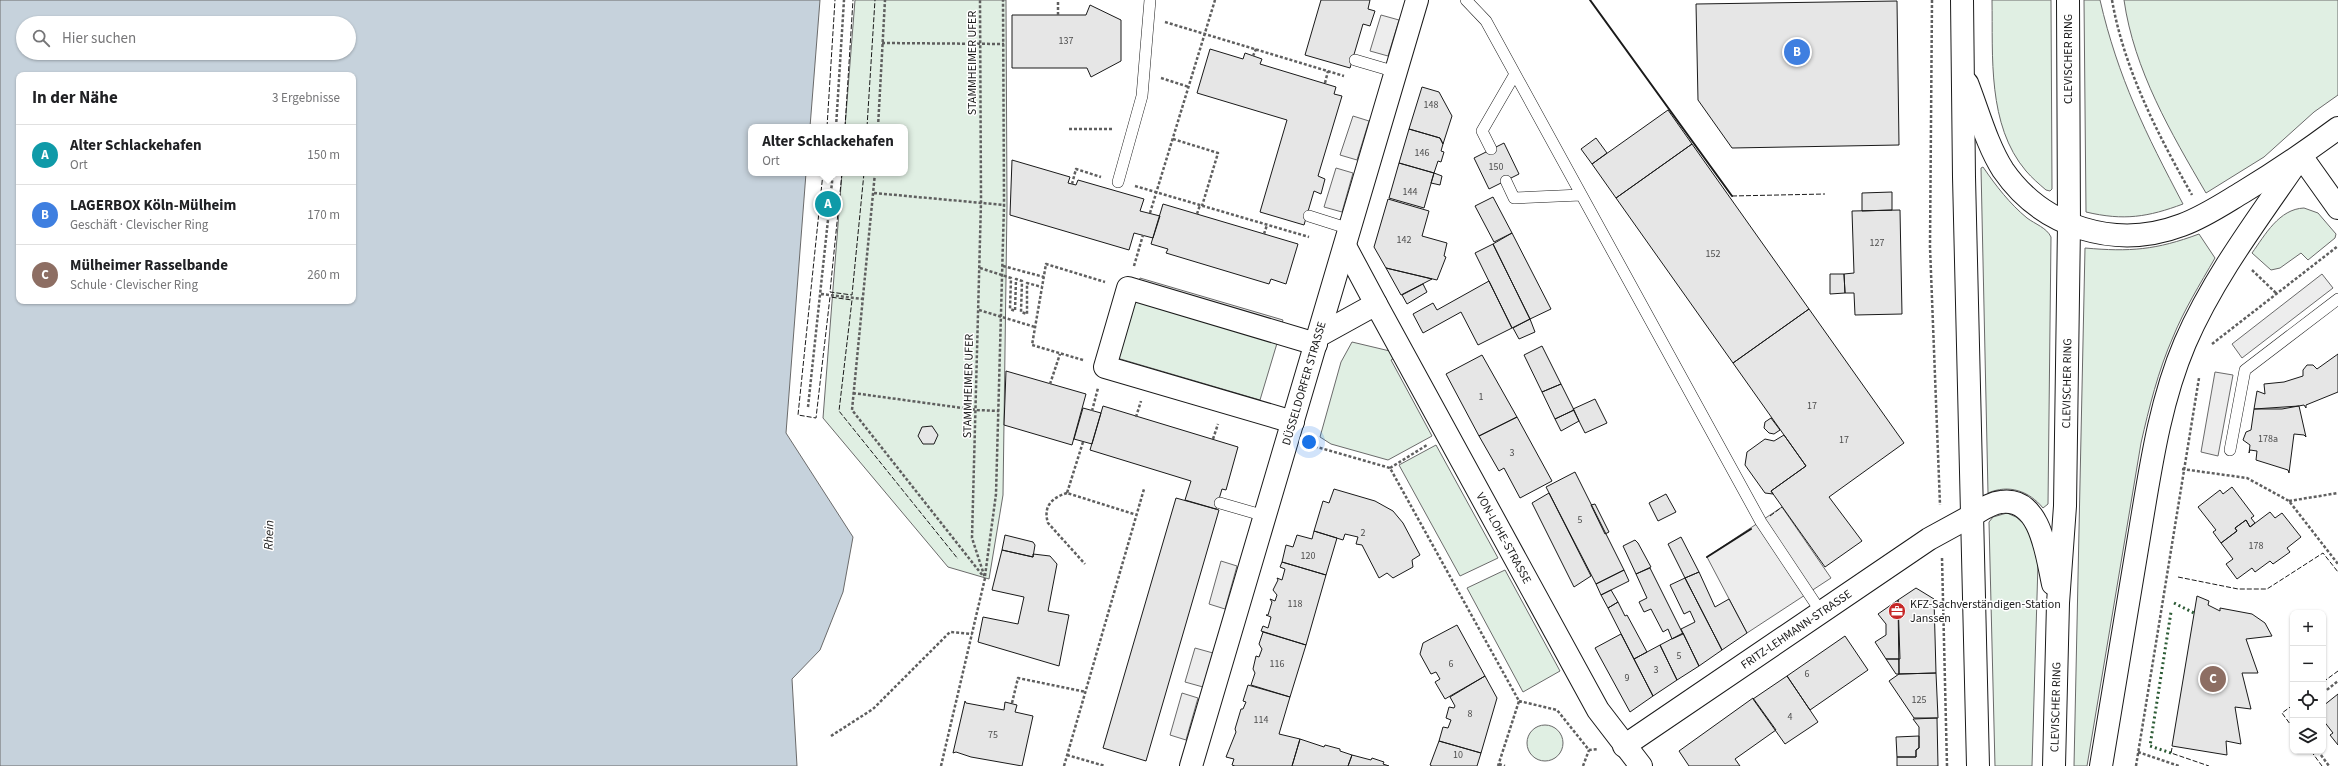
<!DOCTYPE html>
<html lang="de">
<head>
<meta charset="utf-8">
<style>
	body { margin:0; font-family:"Source Sans 3",sans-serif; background:#f2f2f2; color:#202124 }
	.controls { position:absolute; right:12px; bottom:12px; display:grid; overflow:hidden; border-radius:8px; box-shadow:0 1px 3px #0004 }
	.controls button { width:36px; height:36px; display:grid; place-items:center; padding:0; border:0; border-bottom:1px solid #e0e0e0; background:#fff; color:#202124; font:20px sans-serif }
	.you { position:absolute; left:1309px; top:442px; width:14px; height:14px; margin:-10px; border:3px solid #fff; border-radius:50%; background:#1a73e8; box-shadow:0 0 0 6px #1a73e833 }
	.badge { display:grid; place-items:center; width:26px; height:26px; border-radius:50%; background:#0f766e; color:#fff; font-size:13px; font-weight:700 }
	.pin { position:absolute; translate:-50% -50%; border:2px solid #fff; box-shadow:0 1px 4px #0006 }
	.popup { position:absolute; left:748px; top:124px; width:160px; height:52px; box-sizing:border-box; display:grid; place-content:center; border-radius:8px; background:#fff; filter:drop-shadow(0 1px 3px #0005); font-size:13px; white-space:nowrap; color:#757577 }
	.popup b { font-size:15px; color:#202124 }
	.popup::after { content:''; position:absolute; left:50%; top:100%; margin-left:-8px; border:8px solid transparent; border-top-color:#fff }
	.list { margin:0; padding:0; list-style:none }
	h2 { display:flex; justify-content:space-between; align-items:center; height:52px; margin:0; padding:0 16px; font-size:17px }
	h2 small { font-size:13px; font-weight:400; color:#757577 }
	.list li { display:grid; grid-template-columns:26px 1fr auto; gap:12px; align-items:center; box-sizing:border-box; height:60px; padding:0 16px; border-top:1px solid #e0e0e0 }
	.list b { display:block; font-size:15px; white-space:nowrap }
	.list p { margin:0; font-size:13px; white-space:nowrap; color:#757577 }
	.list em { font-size:13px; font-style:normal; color:#757577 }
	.icon { flex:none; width:22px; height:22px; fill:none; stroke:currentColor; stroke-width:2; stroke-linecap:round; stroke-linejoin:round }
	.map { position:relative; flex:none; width:2338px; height:766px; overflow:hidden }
	.search { position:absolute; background:#fff; box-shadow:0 1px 3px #0004; left:16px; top:16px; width:340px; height:44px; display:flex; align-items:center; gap:10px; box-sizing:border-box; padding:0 14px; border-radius:22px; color:#757577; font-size:15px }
	.panel { position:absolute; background:#fff; box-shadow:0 1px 3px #0004; left:16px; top:72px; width:340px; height:232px; border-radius:8px }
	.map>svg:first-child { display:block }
	.green { fill:#e0efe3; stroke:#6a6a6a }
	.parking { fill:#ededed; stroke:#6a6a6a }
	.water { fill:#c6d2dc; stroke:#6a6a6a; fill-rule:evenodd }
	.building { fill:#e6e6e6; stroke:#1a1a1a }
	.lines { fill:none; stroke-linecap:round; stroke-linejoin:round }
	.lane-casing { stroke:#1a1a1a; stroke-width:12 }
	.street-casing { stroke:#1a1a1a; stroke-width:24 }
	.secondary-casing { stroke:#1a1a1a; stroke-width:24 }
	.primary-casing { stroke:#1a1a1a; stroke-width:24 }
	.path { stroke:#5f5f5f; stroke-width:2.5; stroke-dasharray:3 2; stroke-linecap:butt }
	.lane { stroke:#fff; stroke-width:11 }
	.street { stroke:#fff; stroke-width:22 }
	.secondary { stroke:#fff; stroke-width:22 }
	.primary { stroke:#fff; stroke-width:22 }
	.hedge { stroke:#2b5a34; stroke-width:3; stroke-dasharray:2 3; stroke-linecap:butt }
	.fence { stroke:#1a1a1a; stroke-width:1; stroke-dasharray:5 2; stroke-linecap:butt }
	.wall { stroke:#1a1a1a; stroke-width:2 }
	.labels { text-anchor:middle; stroke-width:3; stroke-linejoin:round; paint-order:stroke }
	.number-label { font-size:10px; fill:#4d4d4d }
	.street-label { font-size:12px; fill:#1a1a1a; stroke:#fff }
	.poi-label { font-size:12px; fill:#1a1a1a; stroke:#fff; text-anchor:start }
	.water-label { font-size:13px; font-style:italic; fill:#1a1a1a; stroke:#fff }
</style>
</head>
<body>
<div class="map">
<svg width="2338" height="766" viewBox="0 0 2338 766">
	<rect width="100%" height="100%" fill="#fff"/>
	<path class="green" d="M 855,0 L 1006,0 L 1007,206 L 1003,495 L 989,579 L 948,567 L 823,418 L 842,173 L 905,173 L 905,127 L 845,127 Z
		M 1992,0 L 2051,0 L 2052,189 L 2050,191 L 2046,190 C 2039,184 2032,178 2026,171 C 1987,125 1993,56 1992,0 Z
		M 2084,0 L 2100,0 C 2118,78 2146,134 2183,204 C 2148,217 2124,221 2086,212 Z
		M 2124,0 L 2338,0 L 2338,95 L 2314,112 L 2264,157 L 2206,193 C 2171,133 2134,70 2124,0 Z
		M 1983,167 C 1996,186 2010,204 2027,218 C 2035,224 2047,228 2051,237 L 2048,504 L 2043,508 C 2029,491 2009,484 1988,493 L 1981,168 Z
		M 2304,208 L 2318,213 L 2336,234 L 2335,238 L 2308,260 L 2301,253 L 2280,268 L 2271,270 L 2252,253 C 2265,235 2279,209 2304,208 Z
		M 2199,234 L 2215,258 C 2200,284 2184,310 2173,337 C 2158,371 2149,408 2141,443 L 2087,766 L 2074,766 L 2085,248 C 2130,252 2156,250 2199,234 Z
		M 1135,297 L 1278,340 L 1260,400 L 1117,358 Z
		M 1352,342 L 1394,352 L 1397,357 L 1391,360 L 1432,436 L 1388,460 L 1331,444 L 1320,437 L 1341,362 Z
		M 1436,445 L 1498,558 L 1460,576 L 1399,465 Z
		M 2007,513 L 2016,517 L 2029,528 L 2038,563 L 2032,766 L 1995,766 L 1989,522 L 1993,517 Z
		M 1505,570 L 1560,671 L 1523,692 L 1467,588 Z
		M1527 743a18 18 0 1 1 36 0a18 18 0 1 1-36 0Z"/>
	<path class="parking" d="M 1381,15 L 1399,20 L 1388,56 L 1370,51 Z
		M 1353,116 L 1369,121 L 1357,160 L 1340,155 Z
		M 1336,168 L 1353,173 L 1342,212 L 1324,207 Z
		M 2322,274 L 2333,288 L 2242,358 L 2232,344 Z
		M 1140,278 L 1283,320 L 1281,327 L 1138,284 Z
		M 2215,372 L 2233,375 L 2218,456 L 2201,452 Z
		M 1782,507 L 1831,578 L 1747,633 L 1707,557 Z
		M 1221,561 L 1237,566 L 1225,609 L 1209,604 Z
		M 1195,648 L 1213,653 L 1203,687 L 1185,682 Z
		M 1182,693 L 1198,698 L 1186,740 L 1170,735 Z"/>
	<path class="water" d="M 0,0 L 820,0 L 810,127 L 751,127 L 751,173 L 806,173 L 786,433 L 853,537 L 843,592 L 820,650 L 792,679 L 797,766 L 0,766 ZM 23,23 L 349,23 L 349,53 L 23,53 ZM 19,75 L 353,75 L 353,301 L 19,301 Z"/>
	<path class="building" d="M 1321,0 L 1370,0 L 1368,9 L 1375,11 L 1370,26 L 1363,24 L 1350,68 L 1305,55 Z
		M 1897,1 L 1899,145 L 1732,148 L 1698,100 L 1696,4 Z
		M 1090,5 L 1121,20 L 1121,61 L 1091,77 L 1087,68 L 1012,68 L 1012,15 L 1086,15 Z
		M 1210,49 L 1243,59 L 1245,53 L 1262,59 L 1260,64 L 1336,87 L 1334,94 L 1342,96 L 1318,176 L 1325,179 L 1321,194 L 1314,191 L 1304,225 L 1260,212 L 1287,120 L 1197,93 Z
		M 1422,87 L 1439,92 L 1452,116 L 1443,144 L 1440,138 L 1409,129 Z
		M 1668,110 L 1692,144 L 1616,198 L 1592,164 Z
		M 1409,129 L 1440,138 L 1443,144 L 1441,151 L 1444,152 L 1441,162 L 1438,161 L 1434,173 L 1399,163 Z
		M 1596,138 L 1607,153 L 1592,164 L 1581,149 Z
		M 1504,143 L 1519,174 L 1489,189 L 1474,158 Z
		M 1692,144 L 1809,309 L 1733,363 L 1616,198 Z
		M 1012,160 L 1070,177 L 1068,183 L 1076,185 L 1078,180 L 1144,199 L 1140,211 L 1160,216 L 1153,238 L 1134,233 L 1129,250 L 1010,215 Z
		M 1399,163 L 1434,173 L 1424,208 L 1389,198 Z
		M 1434,173 L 1442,176 L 1440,185 L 1431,183 Z
		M 1892,192 L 1892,210 L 1862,211 L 1862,193 Z
		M 1493,197 L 1512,233 L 1494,242 L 1475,206 Z
		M 1388,199 L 1429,211 L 1422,236 L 1447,243 L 1444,256 L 1446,257 L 1437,280 L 1386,268 L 1374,247 Z
		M 1163,204 L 1298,244 L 1286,284 L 1271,279 L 1269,284 L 1166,253 L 1168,249 L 1151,244 Z
		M 1900,210 L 1902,314 L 1855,315 L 1854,293 L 1845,293 L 1844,274 L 1854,273 L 1852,211 Z
		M 1512,233 L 1551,309 L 1530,319 L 1493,244 Z
		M 1493,244 L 1530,319 L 1512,328 L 1475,253 Z
		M 1386,268 L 1432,279 L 1401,295 Z
		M 1830,274 L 1844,274 L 1845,293 L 1830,294 Z
		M 1489,281 L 1512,328 L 1478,345 L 1461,312 L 1423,333 L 1413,314 L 1433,303 L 1437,310 Z
		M 1423,284 L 1427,292 L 1407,304 L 1402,295 Z
		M 1809,309 L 1904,443 L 1829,497 L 1862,541 L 1825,567 L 1771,491 L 1806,466 L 1733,363 Z
		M 1530,319 L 1535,332 L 1519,339 L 1513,328 Z
		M 1542,346 L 1561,384 L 1542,392 L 1524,355 Z
		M 2338,354 L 2338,392 L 2306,405 L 2306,408 L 2304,405 L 2282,409 L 2254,409 L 2257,391 L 2265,394 L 2264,384 L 2284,382 L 2303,376 L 2303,370 L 2307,365 L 2313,365 L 2317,369 Z
		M 1482,355 L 1517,417 L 1479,436 L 1446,374 Z
		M 1006,371 L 1086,394 L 1072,445 L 1004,425 Z
		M 1561,384 L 1574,410 L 1555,419 L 1542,392 Z
		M 1595,399 L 1607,423 L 1585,433 L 1573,409 Z
		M 1103,406 L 1238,447 L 1226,490 L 1222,489 L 1216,509 L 1185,500 L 1191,481 L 1090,450 Z
		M 2299,406 L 2306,437 L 2304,435 L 2294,434 L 2289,473 L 2288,470 L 2256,460 L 2257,451 L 2250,450 L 2249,453 L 2250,445 L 2243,440 L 2246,432 L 2251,430 L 2254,409 Z
		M 1083,408 L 1101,413 L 1092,444 L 1074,439 Z
		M 1574,410 L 1579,421 L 1561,431 L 1555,419 Z
		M 1517,417 L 1552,481 L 1520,498 L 1504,468 L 1499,471 L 1479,436 Z
		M 1771,418 L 1780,430 L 1774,434 L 1769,433 L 1764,428 L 1765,422 Z
		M 932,426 L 938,435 L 934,444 L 923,444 L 918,436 L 922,427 Z
		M 1784,435 L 1806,466 L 1771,491 L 1773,494 L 1765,493 L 1745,465 L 1747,452 L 1765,439 L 1774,441 Z
		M 1575,472 L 1624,570 L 1596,584 L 1546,487 Z
		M 2232,487 L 2254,516 L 2251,518 L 2255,523 L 2250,527 L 2246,520 L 2235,528 L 2237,531 L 2221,543 L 2213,532 L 2216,530 L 2198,507 L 2220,490 L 2223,494 Z
		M 1334,489 L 1375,501 L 1393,511 L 1403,523 L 1420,555 L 1412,560 L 1413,567 L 1393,578 L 1387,573 L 1379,578 L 1362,545 L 1356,544 L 1358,537 L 1345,534 L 1343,540 L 1314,531 L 1323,501 L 1329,503 Z
		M 1549,493 L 1591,576 L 1574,587 L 1532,503 Z
		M 1666,494 L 1676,512 L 1658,521 L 1649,503 Z
		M 1176,498 L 1219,510 L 1146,761 L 1103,748 Z
		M 1595,504 L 1609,532 L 1605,534 L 1591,505 Z
		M 2270,512 L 2275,518 L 2282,513 L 2301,537 L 2287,548 L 2290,552 L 2273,564 L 2270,561 L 2255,572 L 2252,568 L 2237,579 L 2226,564 L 2233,559 L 2221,543 L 2237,531 L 2235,528 L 2246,520 L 2250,527 Z
		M 1314,531 L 1337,538 L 1326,575 L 1282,562 L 1286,545 L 1293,547 L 1297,535 L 1312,539 Z
		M 1005,535 L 1033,542 L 1035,545 L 1033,557 L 1002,550 Z
		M 1681,537 L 1699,572 L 1685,578 L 1668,544 Z
		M 1635,540 L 1638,543 L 1651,567 L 1636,574 L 1623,546 Z
		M 1002,550 L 1033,557 L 1033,554 L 1050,556 L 1057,564 L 1048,611 L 1069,615 L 1059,666 L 978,642 L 983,617 L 1018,624 L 1024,597 L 992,590 Z
		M 1282,562 L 1326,575 L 1306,645 L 1261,631 L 1263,626 L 1268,628 L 1271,617 L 1266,615 L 1268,615 L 1272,602 L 1270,599 L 1275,601 L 1277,595 L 1273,590 L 1278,580 L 1277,578 L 1282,580 L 1285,569 L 1280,567 Z
		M 1650,568 L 1683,634 L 1672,639 L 1668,629 L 1663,632 L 1651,609 L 1644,612 L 1639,602 L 1647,598 L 1636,574 Z
		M 1624,570 L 1629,581 L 1601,595 L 1596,584 Z
		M 1699,572 L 1715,607 L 1729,599 L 1747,633 L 1722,650 L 1685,578 Z
		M 1685,578 L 1722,650 L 1699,666 L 1681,629 L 1695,622 L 1690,611 L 1684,614 L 1670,585 Z
		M 1916,588 L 1934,599 L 1936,673 L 1899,674 L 1898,600 Z
		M 1611,590 L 1618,602 L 1608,608 L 1601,595 Z
		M 2197,596 L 2209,601 L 2208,605 L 2220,611 L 2220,608 L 2252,614 L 2265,623 L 2272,636 L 2246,639 L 2258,673 L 2242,673 L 2251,709 L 2235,707 L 2241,744 L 2226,741 L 2227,755 L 2172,746 Z
		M 1898,600 L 1900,659 L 1886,659 L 1875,642 L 1886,635 L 1886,624 L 1878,614 Z
		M 1618,602 L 1625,616 L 1627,615 L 1647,652 L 1634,659 L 1608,608 Z
		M 1457,625 L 1485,676 L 1445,699 L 1435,682 L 1440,679 L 1436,672 L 1431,674 L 1420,654 L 1423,643 Z
		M 1263,632 L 1306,645 L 1290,697 L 1251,685 L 1255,673 L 1253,669 L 1256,656 L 1259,657 L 1262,649 L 1259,644 Z
		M 1683,633 L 1699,666 L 1677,680 L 1660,645 Z
		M 1621,634 L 1653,696 L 1630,712 L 1595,648 Z
		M 1845,636 L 1868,670 L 1810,710 L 1787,676 Z
		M 1660,645 L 1677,680 L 1653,696 L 1634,659 Z
		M 1886,659 L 1899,659 L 1899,674 L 1896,674 Z
		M 1936,673 L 1938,718 L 1914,718 L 1889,681 L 1899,674 Z
		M 1485,676 L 1497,698 L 1481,753 L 1439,741 L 1443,727 L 1448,728 L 1451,720 L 1446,718 L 1449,707 L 1454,708 L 1455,706 L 1450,697 Z
		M 1787,676 L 1818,722 L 1785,744 L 1753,699 Z
		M 1248,685 L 1290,697 L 1279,734 L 1300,739 L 1292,766 L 1235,766 L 1232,765 L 1234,759 L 1226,757 L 1236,732 L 1235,729 L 1241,709 L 1243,709 L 1246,702 L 1243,701 Z
		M 2338,694 L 2338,745 L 2330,735 L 2333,733 L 2323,720 L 2323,706 Z
		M 1753,698 L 1776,730 L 1735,759 L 1740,766 L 1689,766 L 1679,751 Z
		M 965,701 L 966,703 L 1004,710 L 1005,702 L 1017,705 L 1015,712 L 1033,716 L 1022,766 L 971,757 L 956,752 L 953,753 Z
		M 1937,718 L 1938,766 L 1897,766 L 1897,757 L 1916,757 L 1916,750 L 1919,748 L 1919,727 L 1913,719 Z
		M 1919,736 L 1919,748 L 1916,750 L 1916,757 L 1897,757 L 1896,737 Z
		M 1300,739 L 1324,747 L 1325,745 L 1340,749 L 1340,751 L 1352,755 L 1348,766 L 1292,766 Z
		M 1439,741 L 1481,753 L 1477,766 L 1432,766 L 1430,765 Z
		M 1352,755 L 1371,760 L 1372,758 L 1384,762 L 1383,764 L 1389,766 L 1348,766 Z"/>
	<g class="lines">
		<defs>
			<path id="lane" d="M 1466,0 L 1486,21 L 1761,522 L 1821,612
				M 1355,60 L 1396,72
				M 1491,149 L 1482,131 L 1515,74
				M 1506,181 L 1514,198 L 1581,195
				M 1118,182 L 1142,96 L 1150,0
				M 1309,216 L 1350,229
				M 2230,450 L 2245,370 L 2338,299
				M 1220,503 L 1265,516"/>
			<g id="street">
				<path d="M 2301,156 L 2338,208"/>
				<path d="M 1345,246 L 1376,304"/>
				<path id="s1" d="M 1318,336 L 1376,304 L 1598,710 L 1641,766"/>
				<path d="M 1293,422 L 1105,367 L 1128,288 L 1316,344"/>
				<path id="s2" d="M 1624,746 L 1929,539 L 1971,516"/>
			</g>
			<g id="secondary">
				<path id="s3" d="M 1191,766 L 1417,0"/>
			</g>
			<g id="primary">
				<path d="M 1962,0 L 1964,177 L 1978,766"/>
				<path d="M 1967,83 C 1978,111 1987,145 2003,170 C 2043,228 2116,250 2182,225 C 2204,217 2223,204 2243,192 C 2276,172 2307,151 2338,128"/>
				<path d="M 1971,516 C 1980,511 1990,503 2001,502 C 2041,496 2047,557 2053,584"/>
				<path id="s4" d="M 2054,766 L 2058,603 L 2065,506 L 2069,225 L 2068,0"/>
				<path d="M 2101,766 C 2114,690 2126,613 2139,537 C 2150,472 2159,404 2185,343 C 2214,276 2260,216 2301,156"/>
			</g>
		</defs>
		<use href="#lane" class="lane-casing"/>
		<use href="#street" class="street-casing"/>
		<use href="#secondary" class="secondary-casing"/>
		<use href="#primary" class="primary-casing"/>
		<path class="path" d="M 1932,0 L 1930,247 L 1940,505
			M 2112,0 C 2124,69 2158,135 2192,195
			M 1058,15 L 1058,0
			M 1165,22 L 1344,76
			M 882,43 L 1004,44
			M 1253,56 L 1256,49
			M 1161,78 L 1189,87
			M 1325,83 L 1328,71
			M 836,127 L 844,0
			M 878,127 L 885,0
			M 1069,129 L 1114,129
			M 1173,139 L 1218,153 L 1202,206
			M 875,173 L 852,410 L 983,576
			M 1072,184 L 1076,169 L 1101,177
			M 1135,186 L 1309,237
			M 874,193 L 1004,205
			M 1150,213 L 1215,0
			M 1197,214 L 1200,205
			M 1264,234 L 1267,225
			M 1003,266 L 1044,277
			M 1134,266 L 1143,235
			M 980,268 L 1011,278 L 1010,309 L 1015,311 L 1016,279 L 1022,281 L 1021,312 L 1027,314 L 1027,283 L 1042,287
			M 2252,270 L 2276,293
			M 821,294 L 863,299
			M 979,310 L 1035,327
			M 2212,344 L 2338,246
			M 1083,360 L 1032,345 L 1046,264 L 1105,282
			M 1050,384 L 1060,354
			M 853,393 L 977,410 L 999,411
			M 808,407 L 833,173
			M 1092,411 L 1098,388
			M 1136,417 L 1141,401
			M 1213,439 L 1218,424
			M 1083,442 L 1067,493 L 1137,515
			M 1310,445 L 1390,468 L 1519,701 L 1498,766
			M 1390,468 L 1427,445
			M 2182,469 L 2247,478 L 2289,501 L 2338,564
			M 1067,493 C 1051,498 1043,507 1048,523 L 1085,564
			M 2289,501 L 2338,493
			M 1942,558 L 1947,766
			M 985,576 L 996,494 L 1004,205 L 1003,0
			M 2323,693 L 2338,681
			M 1519,701 L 1557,710 L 1589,750 L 1598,749
			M 1012,703 L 1018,678 L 1086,692
			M 831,736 L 873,709 L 950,632 L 972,634
			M 2318,751 L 2329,766
			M 2138,752 L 2179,766
			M 1067,755 L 1105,766
			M 1499,764 L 1505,766
			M 941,766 L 985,578 L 972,538 L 981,202 L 980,0
			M 1064,766 L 1144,489
			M 1583,766 L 1589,750
			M 2136,766 L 2199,378"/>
		<use href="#lane" class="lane"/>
		<use href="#street" class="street"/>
		<use href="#secondary" class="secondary"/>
		<use href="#primary" class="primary"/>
		<path class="hedge" d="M 2174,603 L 2194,613
			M 2171,753 L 2150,746 L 2171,612"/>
		<path class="fence" d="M 827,127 L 835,0
			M 845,127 L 853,0
			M 867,127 L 875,0
			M 823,173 L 798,415 L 816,418 L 830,297 L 852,300 L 839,411 L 958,559
			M 842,173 L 830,292 L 852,295 L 864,173
			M 1732,196 L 1825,194
			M 1770,516 L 1782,507
			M 2178,577 L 2238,589 L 2267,589 L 2323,553 L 2338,572
			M 2323,682 L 2338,671
			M 2293,705 L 2282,713 L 2293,728
			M 2172,748 L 2171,753 L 2209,766
			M 2311,751 L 2322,766"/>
		<path class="wall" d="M 1590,0 L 1732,196
			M 1707,557 L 1751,529"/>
	</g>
	<defs>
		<symbol id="office-disc" viewBox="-11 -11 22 22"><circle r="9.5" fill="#c62828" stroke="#fff"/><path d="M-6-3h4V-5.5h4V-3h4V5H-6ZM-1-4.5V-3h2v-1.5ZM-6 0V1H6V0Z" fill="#fff"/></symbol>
	</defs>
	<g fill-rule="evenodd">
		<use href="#office-disc" x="1887" y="601" width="20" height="20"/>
	</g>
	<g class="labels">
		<g class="number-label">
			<text x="1066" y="44">137</text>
			<text x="1431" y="108">148</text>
			<text x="1422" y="156">146</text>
			<text x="1496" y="170">150</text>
			<text x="1410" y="195">144</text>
			<text x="1404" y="243">142</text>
			<text x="1877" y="246">127</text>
			<text x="1713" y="257">152</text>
			<text x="1481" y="400">1</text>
			<text x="1812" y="409">17</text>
			<text x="2268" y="442">178a</text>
			<text x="1844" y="443">17</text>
			<text x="1512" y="456">3</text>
			<text x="1580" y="523">5</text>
			<text x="1363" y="536">2</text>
			<text x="2256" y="549">178</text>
			<text x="1308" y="559">120</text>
			<text x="1295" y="607">118</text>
			<text x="1679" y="659">5</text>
			<text x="1277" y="667">116</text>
			<text x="1451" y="667">6</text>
			<text x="1656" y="673">3</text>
			<text x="1807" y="677">6</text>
			<text x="1627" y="681">9</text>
			<text x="1919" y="703">125</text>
			<text x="1470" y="717">8</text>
			<text x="1790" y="720">4</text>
			<text x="1261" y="723">114</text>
			<text x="993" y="738">75</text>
			<text x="1458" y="758">10</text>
		</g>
		<g class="street-label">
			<text transform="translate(2068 59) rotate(-90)" y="4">CLEVISCHER RING</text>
			<text transform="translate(972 63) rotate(-90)" y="4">STAMMHEIMER UFER</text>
			<text dy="4" stroke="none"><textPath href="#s3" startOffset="399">DÜSSELDORFER STRASSE</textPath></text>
			<text dy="4" stroke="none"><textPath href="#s4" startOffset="383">CLEVISCHER RING</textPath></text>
			<text transform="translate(968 386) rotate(-89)" y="4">STAMMHEIMER UFER</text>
			<text dy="4" stroke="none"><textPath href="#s1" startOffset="333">VON-LOHE-STRASSE</textPath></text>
			<text dy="4" stroke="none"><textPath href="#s2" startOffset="208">FRITZ-LEHMANN-STRASSE</textPath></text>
			<text dy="4" stroke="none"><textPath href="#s4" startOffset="59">CLEVISCHER RING</textPath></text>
		</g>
		<g class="poi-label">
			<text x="1910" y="608">KFZ-Sachverständigen-Station<tspan x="1910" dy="14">Janssen</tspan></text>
		</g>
		<g class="water-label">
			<text transform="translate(268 535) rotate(-88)" y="5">Rhein</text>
		</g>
	</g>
</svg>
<div class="controls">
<button>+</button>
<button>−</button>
<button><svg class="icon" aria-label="locate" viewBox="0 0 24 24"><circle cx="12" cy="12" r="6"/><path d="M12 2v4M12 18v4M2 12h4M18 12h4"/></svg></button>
<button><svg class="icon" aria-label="layers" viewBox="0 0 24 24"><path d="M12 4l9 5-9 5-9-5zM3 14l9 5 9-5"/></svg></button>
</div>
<div class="you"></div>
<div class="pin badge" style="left:828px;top:204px;background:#0f9aa8">A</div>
<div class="popup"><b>Alter Schlackehafen</b>Ort</div>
<div class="pin badge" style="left:1797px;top:52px;background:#3f7fe0">B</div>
<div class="pin badge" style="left:2213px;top:679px;background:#8d6e63">C</div>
<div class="search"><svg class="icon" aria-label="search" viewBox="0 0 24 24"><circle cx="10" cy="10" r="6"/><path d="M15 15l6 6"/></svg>Hier suchen</div>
<section class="panel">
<h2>In der Nähe<small>3 Ergebnisse</small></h2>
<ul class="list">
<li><span class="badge" style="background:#0f9aa8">A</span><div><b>Alter Schlackehafen</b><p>Ort</p></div><em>150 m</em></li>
<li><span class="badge" style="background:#3f7fe0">B</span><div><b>LAGERBOX Köln-Mülheim</b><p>Geschäft · Clevischer Ring</p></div><em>170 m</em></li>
<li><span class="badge" style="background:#8d6e63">C</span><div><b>Mülheimer Rasselbande</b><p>Schule · Clevischer Ring</p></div><em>260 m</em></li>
</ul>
</section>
</div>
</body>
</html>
